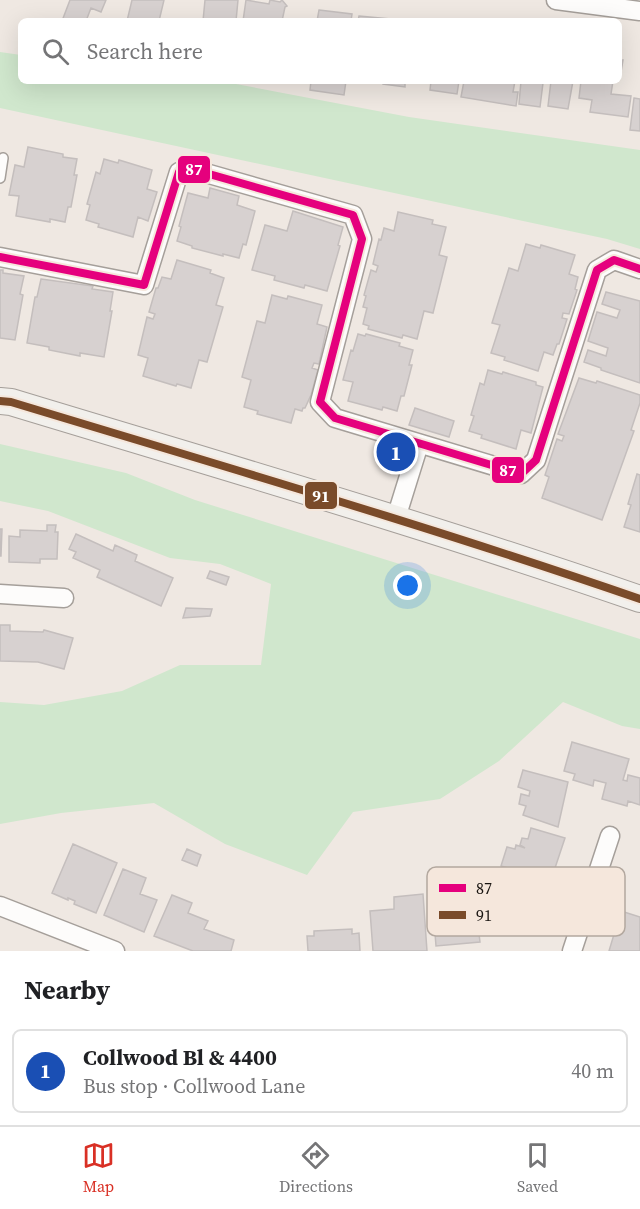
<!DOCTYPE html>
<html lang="en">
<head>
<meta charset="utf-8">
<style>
	body { margin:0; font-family:"Source Serif 4",serif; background:#f6f6f6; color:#202124 }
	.you { position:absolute; left:408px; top:586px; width:21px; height:21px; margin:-15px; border:4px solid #fff; border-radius:50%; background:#1a73e8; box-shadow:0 0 0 9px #1a73e833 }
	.badge { display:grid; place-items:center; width:39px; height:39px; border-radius:50%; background:#d93025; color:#fff; font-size:20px; font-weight:700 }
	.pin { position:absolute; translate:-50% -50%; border:3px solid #fff; box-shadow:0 2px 6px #0006 }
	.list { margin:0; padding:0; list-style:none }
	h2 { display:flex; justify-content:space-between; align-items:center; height:78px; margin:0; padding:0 24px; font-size:26px }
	h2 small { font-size:20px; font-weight:400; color:#757577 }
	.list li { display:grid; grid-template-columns:39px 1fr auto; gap:18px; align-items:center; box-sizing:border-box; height:84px; margin:0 12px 12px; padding:0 12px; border:2px solid #e0e0e0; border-radius:9px }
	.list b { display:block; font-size:22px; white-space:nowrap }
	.list p { margin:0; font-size:20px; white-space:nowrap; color:#757577 }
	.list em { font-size:20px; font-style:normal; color:#757577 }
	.icon { flex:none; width:33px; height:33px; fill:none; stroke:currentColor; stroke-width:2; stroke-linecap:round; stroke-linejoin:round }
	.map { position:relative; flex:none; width:640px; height:951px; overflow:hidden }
	.search { position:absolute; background:#fff; box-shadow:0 6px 24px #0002; left:18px; right:18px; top:18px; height:66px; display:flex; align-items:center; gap:15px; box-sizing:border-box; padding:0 21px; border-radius:9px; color:#757577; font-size:22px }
	.sheet { height:174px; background:#fff }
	nav { display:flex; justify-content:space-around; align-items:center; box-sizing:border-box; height:84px; border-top:2px solid #e0e0e0; background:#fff; font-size:16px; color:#757577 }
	nav a { display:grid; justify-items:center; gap:3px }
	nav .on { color:#d93025 }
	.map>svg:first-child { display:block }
	.green { fill:#d0e7cd }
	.building { fill:#d7d1d0; stroke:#c4bebd; stroke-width:1.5 }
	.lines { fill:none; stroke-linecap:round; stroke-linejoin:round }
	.service-casing { stroke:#a59f9a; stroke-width:12 }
	.minor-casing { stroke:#a59f9a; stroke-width:21 }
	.secondary-casing { stroke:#a59f9a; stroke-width:28 }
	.service { stroke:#fdfcfb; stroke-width:9 }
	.minor { stroke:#fdfcfb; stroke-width:18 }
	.secondary { stroke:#f2f0ec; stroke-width:26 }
	.bus-1-casing { stroke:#f5e7dc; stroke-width:12 }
	.bus-2-casing { stroke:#f5e7dc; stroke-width:12 }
	.bus-1 { stroke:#e5007d; stroke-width:8 }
	.bus-2 { stroke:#7a4b2a; stroke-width:8 }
	.key { fill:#f5e7dc; stroke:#b3a89f; stroke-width:1.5 }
	.key-label { font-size:16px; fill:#181410 }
	.line-badge { stroke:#f5e7dc; stroke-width:2 }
	.badge-label { font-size:16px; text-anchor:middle; font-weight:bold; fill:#fff }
</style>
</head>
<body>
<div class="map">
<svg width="640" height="951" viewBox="0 0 640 951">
	<rect width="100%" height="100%" fill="#efe8e2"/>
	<path class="green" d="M 0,52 L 21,55 L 21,81 L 220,81 L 409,117 L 640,150 L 640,249 L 607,239 L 0,108 Z
		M 0,444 L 126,473 L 195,500 L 640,639 L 640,729 L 622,726 L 563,702 L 499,761 L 440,799 L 353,812 L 307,875 L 225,844 L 154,803 L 61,813 L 0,824 L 0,702 L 44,705 L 122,691 L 180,665 L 261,665 L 271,584 L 220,564 L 170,558 L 48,511 L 0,501 Z"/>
	<path class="building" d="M 70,0 L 106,0 L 101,12 L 91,8 L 86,21 L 62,21 Z
		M 132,0 L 164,0 L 159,21 L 127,21 Z
		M 205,0 L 238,0 L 236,21 L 203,21 Z
		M 246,0 L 269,4 L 270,0 L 280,2 L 282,0 L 287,6 L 285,7 L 282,21 L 243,21 Z
		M 319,10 L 352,14 L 351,21 L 317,21 Z
		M 359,16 L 390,19 L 389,21 L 358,21 Z
		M 619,60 L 623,60 L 620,78 L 619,78 Z
		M 311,81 L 346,81 L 344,95 L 310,90 Z
		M 383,81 L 405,81 L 405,87 L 383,84 Z
		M 431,81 L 459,81 L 457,94 L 430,90 Z
		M 464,81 L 515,81 L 513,92 L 518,92 L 516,106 L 461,97 Z
		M 521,81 L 543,83 L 540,107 L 519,104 Z
		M 551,81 L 573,81 L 568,109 L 548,106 Z
		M 581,81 L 613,81 L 611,94 L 631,96 L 628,117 L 590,112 L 592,100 L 579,98 Z
		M 634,98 L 640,99 L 640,131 L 630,130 Z
		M 28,147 L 63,154 L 63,157 L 77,159 L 74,175 L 77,175 L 71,207 L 68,207 L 65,222 L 50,219 L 50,222 L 16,216 L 19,196 L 9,195 L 15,165 L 24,167 Z
		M 104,159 L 118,163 L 119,160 L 152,170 L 147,189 L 157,192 L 148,221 L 138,217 L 133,237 L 98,227 L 99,224 L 86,220 L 90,205 L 87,204 L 96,172 L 100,174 Z
		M 210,188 L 239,196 L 237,205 L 255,211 L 246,245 L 243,244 L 239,258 L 223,254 L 223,256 L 192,248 L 192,246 L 177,241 L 181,227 L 179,226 L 188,193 L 208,198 Z
		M 293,211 L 343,227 L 338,245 L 340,246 L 327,291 L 305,285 L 304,288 L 274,280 L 275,276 L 252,270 L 265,225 L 287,231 Z
		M 398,212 L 433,220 L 432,224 L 446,227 L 439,255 L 447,257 L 433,313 L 424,311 L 417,339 L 403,335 L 402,338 L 368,329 L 369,326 L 363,324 L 367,308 L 363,307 L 366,296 L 364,295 L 371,270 L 376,272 L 378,266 L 373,264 L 379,239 L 381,240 L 384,228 L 394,231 Z
		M 526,244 L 540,248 L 541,245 L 575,255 L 569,274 L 578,277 L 575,289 L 577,290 L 569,314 L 563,313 L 562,318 L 567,319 L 559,344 L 557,344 L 553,355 L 544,352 L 538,371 L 504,360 L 505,357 L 491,353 L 500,325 L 492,323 L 509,268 L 518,271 Z
		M 177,260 L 211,270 L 210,273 L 224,278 L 216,305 L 223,307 L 207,362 L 199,360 L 191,388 L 177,384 L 176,386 L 143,376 L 148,358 L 138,355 L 147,317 L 153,319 L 155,314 L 149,312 L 156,288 L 158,288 L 162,277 L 171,279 Z
		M 0,270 L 3,270 L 3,273 L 24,276 L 20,294 L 23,295 L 15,340 L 0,338 Z
		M 41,279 L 93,286 L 92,289 L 113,292 L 110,311 L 112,311 L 104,357 L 80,353 L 80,356 L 49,350 L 49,347 L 27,343 L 35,297 L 37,297 Z
		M 606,292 L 640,301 L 640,383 L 601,370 L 601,368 L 584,362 L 588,350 L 606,356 L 608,348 L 588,341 L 597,312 L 617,318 L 620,310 L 602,304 Z
		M 272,295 L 287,299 L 288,296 L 322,305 L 317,324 L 327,327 L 319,364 L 314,363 L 312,368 L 318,370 L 311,395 L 305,408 L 303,408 L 302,411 L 295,409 L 291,423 L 257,414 L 258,411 L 244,407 L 251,380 L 242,377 L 257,321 L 265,323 Z
		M 358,334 L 365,336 L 366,334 L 400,343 L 399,346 L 413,350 L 409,365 L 412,365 L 404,396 L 401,396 L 397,411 L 383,407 L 382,410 L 348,401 L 353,382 L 343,380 L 351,350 L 353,351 Z
		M 488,370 L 502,374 L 503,372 L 536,382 L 536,385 L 543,387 L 531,433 L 521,430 L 516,449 L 481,438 L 482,435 L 469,431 L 474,416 L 471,415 L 480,383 L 484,385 Z
		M 579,378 L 596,383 L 597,381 L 640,395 L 640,403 L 631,430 L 634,431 L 602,520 L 542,498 L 549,477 L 545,475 L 557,439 L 562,441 L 564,436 L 558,434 Z
		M 415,408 L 454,421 L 449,437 L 409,425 Z
		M 637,474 L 640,475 L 640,532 L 624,527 L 631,505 L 628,504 Z
		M 47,525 L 56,525 L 55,532 L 58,532 L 57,559 L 40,559 L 40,563 L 9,562 L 9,536 L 20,537 L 20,530 L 47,531 Z
		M 0,529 L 2,529 L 1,556 L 0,556 Z
		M 76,534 L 113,551 L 115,545 L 137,555 L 135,561 L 173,578 L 161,606 L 97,577 L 100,570 L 73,558 L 76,552 L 69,549 Z
		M 210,571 L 229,577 L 226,585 L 207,578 Z
		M 186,608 L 212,609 L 210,616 L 183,618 Z
		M 0,625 L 10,625 L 10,631 L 43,632 L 44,630 L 73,638 L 64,669 L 38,662 L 0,661 Z
		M 572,742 L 629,759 L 623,780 L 627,781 L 628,775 L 640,778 L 640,805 L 628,801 L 627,806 L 602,799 L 606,783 L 594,780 L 593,786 L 573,780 L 575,774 L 564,771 Z
		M 523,770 L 568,782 L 558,827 L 523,815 L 526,806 L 519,804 L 521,794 L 529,796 L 530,791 L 518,787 Z
		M 531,828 L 565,838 L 551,880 L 501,866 L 507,847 L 515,849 L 516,845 L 525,848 L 520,845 L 522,838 L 528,839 Z
		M 73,844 L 117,863 L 96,913 L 74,904 L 75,901 L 68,898 L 68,900 L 52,893 Z
		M 187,849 L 201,855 L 197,866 L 182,860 Z
		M 123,869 L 146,878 L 140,894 L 157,900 L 144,932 L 104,915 Z
		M 423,894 L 427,951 L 373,951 L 370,911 L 394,909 L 394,897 Z
		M 172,895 L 192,903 L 188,913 L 208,921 L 204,929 L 234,940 L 231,951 L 193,951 L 154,936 Z
		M 448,902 L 448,911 L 476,909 L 480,942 L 436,946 L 434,921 L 431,921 L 430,903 Z
		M 621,911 L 640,917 L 640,951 L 609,951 Z
		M 352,929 L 352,934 L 359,933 L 360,951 L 308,951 L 307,936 L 314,936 L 314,931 Z"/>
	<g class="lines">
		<defs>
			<path id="service" d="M 0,178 L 3,158"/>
			<path id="minor" d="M 556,0 L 640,11
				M 0,257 L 144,285 L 179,172 L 188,168 L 353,215 L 362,239 L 320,402 L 335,418 L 521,474 L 536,460 L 597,270 L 614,260 L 640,269
				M 396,518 L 419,444
				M 0,594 L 64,598
				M 0,906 L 115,951
				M 572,951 L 610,836"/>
			<path id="secondary" d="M 0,401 L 11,402 C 222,466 432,527 640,599"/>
		</defs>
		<use href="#service" class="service-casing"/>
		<use href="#minor" class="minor-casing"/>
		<use href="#secondary" class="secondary-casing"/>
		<use href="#service" class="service"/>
		<use href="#minor" class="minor"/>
		<use href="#secondary" class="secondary"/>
		<defs>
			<path id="bus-1" d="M 0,257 L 144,285 L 179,172 L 188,168 L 353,215 L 362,239 L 320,402 L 335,418 L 521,474 L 536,460 L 597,270 L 614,260 L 640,269"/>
			<path id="bus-2" d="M 0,401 L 11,402 C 222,466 432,527 640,599"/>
		</defs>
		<use href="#bus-1" class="bus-1-casing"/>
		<use href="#bus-2" class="bus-2-casing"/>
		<use href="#bus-1" class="bus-1"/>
		<use href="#bus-2" class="bus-2"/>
	</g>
	<rect x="427" y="867" width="198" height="69" rx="9" class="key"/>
	<rect x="439" y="884" width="27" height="8" fill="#e5007d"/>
	<rect x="439" y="911" width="27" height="8" fill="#7a4b2a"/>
	<g class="key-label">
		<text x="476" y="894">87</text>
		<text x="476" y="921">91</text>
	</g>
	<g class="line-badge">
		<rect x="177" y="155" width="34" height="29" rx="6" fill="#e5007d"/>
		<rect x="491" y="456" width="34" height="28" rx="6" fill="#e5007d"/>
		<rect x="304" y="481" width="34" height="29" rx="6" fill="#7a4b2a"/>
	</g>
	<g class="badge-label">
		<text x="194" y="175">87</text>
		<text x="508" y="476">87</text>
		<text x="321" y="502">91</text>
	</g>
</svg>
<div class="you"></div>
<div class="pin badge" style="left:396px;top:452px;background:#1a4fb4">1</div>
<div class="search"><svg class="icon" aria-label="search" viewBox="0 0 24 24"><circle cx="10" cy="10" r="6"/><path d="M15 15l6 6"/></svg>Search here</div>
</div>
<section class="sheet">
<h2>Nearby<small></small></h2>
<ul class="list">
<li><span class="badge" style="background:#1a4fb4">1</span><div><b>Collwood Bl &amp; 4400</b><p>Bus stop · Collwood Lane</p></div><em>40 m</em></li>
</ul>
</section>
<nav>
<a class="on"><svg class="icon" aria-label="map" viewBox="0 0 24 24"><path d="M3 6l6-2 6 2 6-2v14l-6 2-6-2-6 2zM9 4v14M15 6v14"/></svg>Map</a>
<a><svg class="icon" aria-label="directions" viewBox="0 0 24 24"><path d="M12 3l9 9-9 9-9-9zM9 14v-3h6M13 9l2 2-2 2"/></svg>Directions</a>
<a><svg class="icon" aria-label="saved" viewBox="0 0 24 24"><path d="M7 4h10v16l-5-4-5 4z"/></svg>Saved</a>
</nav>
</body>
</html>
